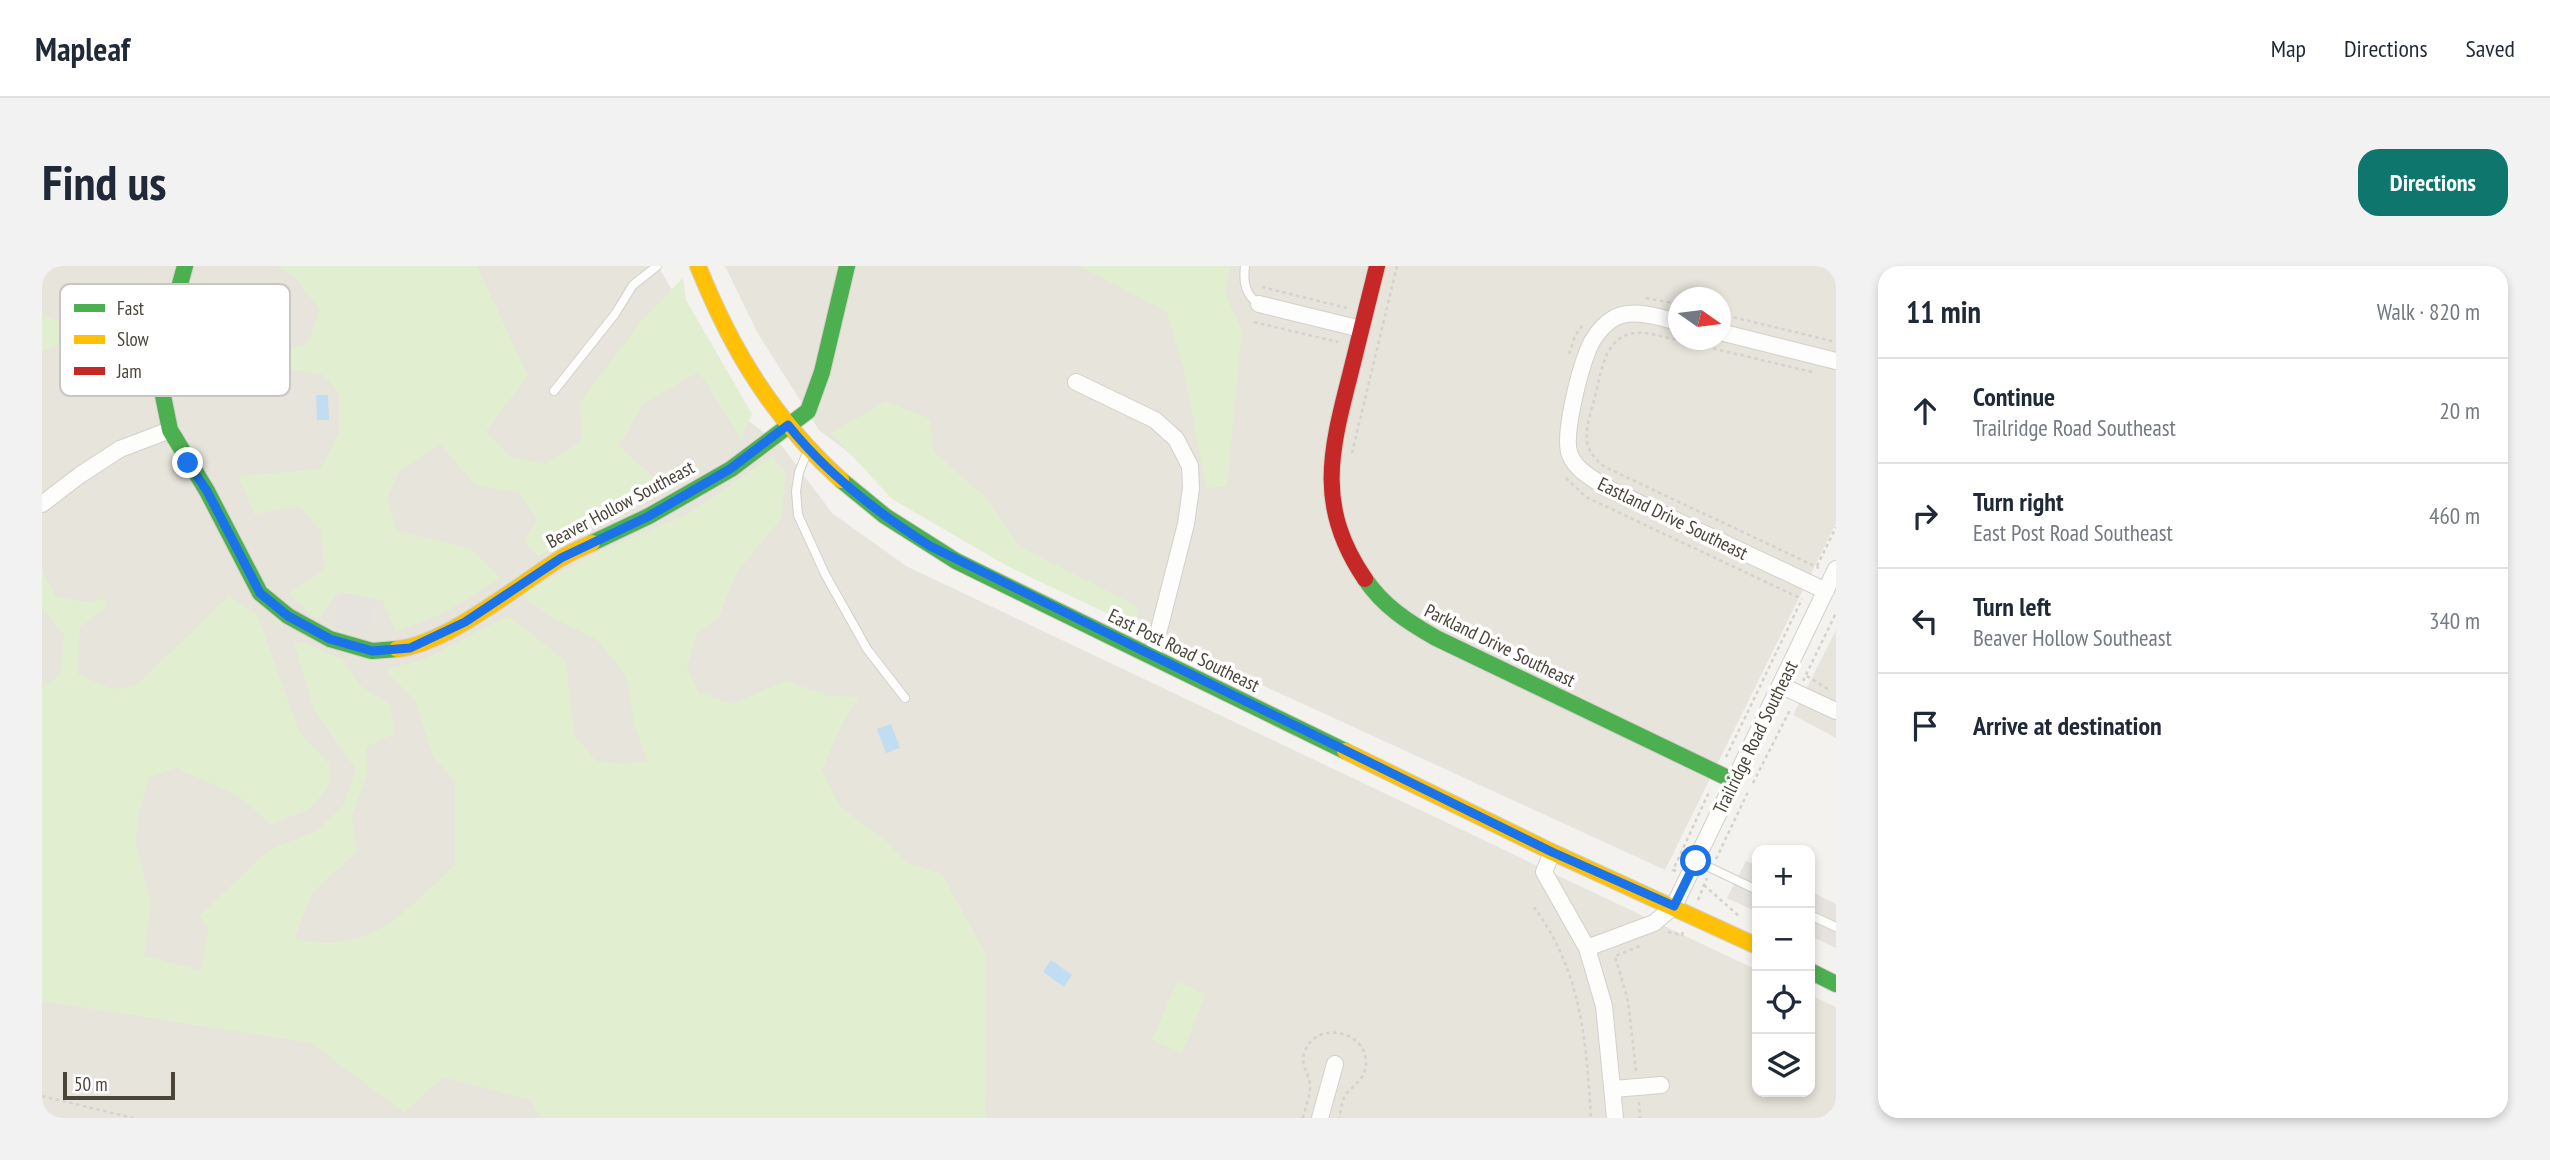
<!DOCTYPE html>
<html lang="en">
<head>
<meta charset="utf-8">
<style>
	body { margin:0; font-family:"PT Sans Narrow",sans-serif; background:#f2f2f3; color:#1f2937 }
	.controls { position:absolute; right:21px; bottom:21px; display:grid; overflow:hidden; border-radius:14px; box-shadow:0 4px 10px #0003 }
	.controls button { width:63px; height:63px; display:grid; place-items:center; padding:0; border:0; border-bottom:2px solid #e0e1e3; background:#fff; color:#1f2937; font:35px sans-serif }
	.compass { position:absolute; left:1626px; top:21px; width:63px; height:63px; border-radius:50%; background:#fff; box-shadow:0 4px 10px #0003; rotate:104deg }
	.scale { position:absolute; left:21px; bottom:18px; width:112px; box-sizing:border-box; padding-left:7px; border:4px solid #4b4439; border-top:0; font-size:19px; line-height:24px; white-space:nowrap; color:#4b4439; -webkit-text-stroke:5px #fff; paint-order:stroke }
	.stop { position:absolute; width:21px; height:21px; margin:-16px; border:5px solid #1a73e8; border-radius:50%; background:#fff }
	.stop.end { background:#1a73e8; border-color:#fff; box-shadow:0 2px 7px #0008 }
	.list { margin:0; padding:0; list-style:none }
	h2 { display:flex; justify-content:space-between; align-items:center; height:91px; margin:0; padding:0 28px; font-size:30px }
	h2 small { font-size:23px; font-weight:400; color:#747a83 }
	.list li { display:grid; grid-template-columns:46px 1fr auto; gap:21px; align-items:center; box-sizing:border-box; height:105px; padding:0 28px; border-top:2px solid #e0e1e3 }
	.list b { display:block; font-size:26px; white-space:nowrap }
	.list p { margin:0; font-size:23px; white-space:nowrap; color:#747a83 }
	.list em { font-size:23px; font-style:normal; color:#747a83 }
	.icon { flex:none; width:38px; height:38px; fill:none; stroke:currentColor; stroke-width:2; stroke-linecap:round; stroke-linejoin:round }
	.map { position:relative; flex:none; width:1794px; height:852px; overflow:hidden; border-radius:21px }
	header { display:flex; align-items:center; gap:42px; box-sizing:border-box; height:98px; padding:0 35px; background:#fff; border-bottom:2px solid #e0e1e3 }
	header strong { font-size:33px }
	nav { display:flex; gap:38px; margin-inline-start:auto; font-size:24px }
	.intro { display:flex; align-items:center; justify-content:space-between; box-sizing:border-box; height:168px; padding:0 42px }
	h1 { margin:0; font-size:49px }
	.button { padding:18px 32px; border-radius:21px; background:#0f766e; color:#fff; font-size:24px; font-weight:700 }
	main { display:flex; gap:42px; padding:0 42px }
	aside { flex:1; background:#fff; border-radius:21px; box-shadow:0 4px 10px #0003 }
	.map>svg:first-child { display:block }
	.residential { fill:#e7e4dc; fill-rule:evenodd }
	.industrial { fill:#e6e2de }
	.green { fill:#e1eecf }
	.parking { fill:#e6e3df }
	.water { fill:#c0ddf1 }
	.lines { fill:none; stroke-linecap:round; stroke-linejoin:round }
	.lane-casing { stroke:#d2d0cb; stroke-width:10 }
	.street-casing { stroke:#d2d0cb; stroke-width:18 }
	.fast-casing { stroke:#d3cfc5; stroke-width:18 }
	.slow-casing { stroke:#d3cfc5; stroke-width:18 }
	.jam-casing { stroke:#d3cfc5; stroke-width:18 }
	.path { stroke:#d3d2cc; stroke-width:2.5; stroke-dasharray:3.5 3.5; stroke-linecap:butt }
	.lane { stroke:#fdfdfc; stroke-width:8 }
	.street { stroke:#fdfdfc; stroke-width:16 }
	.fast { stroke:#4caf50; stroke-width:16 }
	.slow { stroke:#ffc107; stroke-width:16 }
	.jam { stroke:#c62828; stroke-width:16 }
	.route { stroke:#1a73e8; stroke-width:9 }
	.labels { text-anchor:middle; stroke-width:7; stroke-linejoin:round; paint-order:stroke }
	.street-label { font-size:19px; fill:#4b4439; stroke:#fff }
	.key { fill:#fff; stroke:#c9c7c4; stroke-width:2 }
	.key-label { font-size:19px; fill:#4b4439 }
</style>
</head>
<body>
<header>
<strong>Mapleaf</strong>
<nav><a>Map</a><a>Directions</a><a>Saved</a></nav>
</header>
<div class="intro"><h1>Find us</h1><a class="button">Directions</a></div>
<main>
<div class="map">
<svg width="1794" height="852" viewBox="0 0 1794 852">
	<rect width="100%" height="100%" fill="#f4f2ee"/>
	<path class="residential" d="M 0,0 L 616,0 L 704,153 L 740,180 L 790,247 L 864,300 L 1715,704 L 1715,826 L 1768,826 L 1768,729 L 1794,741 L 1794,839 L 1781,852 L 0,852 Z
		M 683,0 L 1794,0 L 1794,257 L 1623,604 L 1137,381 L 880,243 L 777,164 L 715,66 ZM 1636,32 L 1678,32 L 1678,74 L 1636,74 Z
		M 1794,364 L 1794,472 L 1751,449 Z"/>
	<path class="industrial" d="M 300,321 L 334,328 L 326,368 L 291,361 Z"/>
	<path class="green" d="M 235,0 L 435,0 L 486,110 L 444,165 L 467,190 L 502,198 L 539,176 L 538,136 L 604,49 L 641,12 L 644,34 L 710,148 L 699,173 L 657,106 L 601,138 L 577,180 L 625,223 L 496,290 L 482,275 L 496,254 L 476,226 L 433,219 L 398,178 L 357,206 L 345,232 L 355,265 L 430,283 L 458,312 L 402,347 L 354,366 L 340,334 L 296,326 L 276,354 L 246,328 L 282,304 L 279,265 L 257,240 L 212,248 L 196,210 L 278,203 L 297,167 L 297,128 L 282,109 L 219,99 L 146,104 L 144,55 L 217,87 L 265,78 L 278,44 L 255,14 Z
		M 1038,0 L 1188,0 L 1183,27 L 1200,64 L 1185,220 L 1164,222 L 1141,100 L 1125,46 Z
		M 100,21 L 118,37 L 99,85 L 72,94 L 38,70 L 0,85 L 0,50 L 36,61 L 79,53 Z
		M 844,135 L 888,153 L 891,185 L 945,233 L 977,280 L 1095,340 L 1094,361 L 965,300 L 850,233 L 789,167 Z
		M 730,190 L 744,208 L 739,253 L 695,306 L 676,353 L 655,366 L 645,401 L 657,426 L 689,438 L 744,415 L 787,430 L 817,431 L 803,452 L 780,504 L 798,541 L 844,575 L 865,597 L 900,608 L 944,689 L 943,852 L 499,852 L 489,834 L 401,811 L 362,847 L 269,777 L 0,735 L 0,421 L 18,409 L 22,369 L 0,341 L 0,304 L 14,331 L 43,336 L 65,333 L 62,344 L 38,361 L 36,408 L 70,423 L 93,420 L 187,330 L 215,348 L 257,465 L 287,498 L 289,516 L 269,543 L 229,558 L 195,529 L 134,502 L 107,511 L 96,551 L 94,579 L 109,636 L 102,690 L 159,704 L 166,662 L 157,650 L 228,583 L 273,566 L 302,539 L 314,503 L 273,446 L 252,377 L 264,377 L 302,394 L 319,420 L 348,439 L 352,468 L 324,481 L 326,506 L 310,550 L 315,586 L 270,627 L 253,672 C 325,692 366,644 413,598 L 413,516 L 391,490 L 373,434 L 343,404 L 382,393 L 466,350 L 524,395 L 532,468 L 554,495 L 581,498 L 605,495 L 592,458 L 584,409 L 555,374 L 513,353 L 478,329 L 552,288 L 646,248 Z
		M 1135,716 L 1164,728 L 1140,787 L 1110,774 Z"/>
	<path class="parking" d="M 1704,595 L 1715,600 L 1715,646 L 1685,632 Z
		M 1768,625 L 1794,638 L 1794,682 L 1768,670 Z"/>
	<path class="water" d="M 274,129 L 286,129 L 287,154 L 275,154 Z
		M 849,458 L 858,482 L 844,487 L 835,463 Z
		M 1009,694 L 1030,709 L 1022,721 L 1001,706 Z"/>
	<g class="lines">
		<defs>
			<path id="lane" d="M 1203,0 C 1201,16 1203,29 1217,38
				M 512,125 L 573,48 L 591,19 L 615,0
				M 766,184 L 757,206 L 754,225 L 756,249 L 783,308 L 825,383 L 863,432
				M 1654,595 L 1715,624
				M 1768,649 L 1794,661"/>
			<path id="street" d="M 1217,38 L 1319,63
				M 1636,56 C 1616,51 1588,41 1569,54 C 1559,61 1550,73 1546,84 C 1538,104 1520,170 1528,189 C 1534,204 1550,212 1563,221 L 1784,325
				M 1678,66 L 1794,95
				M 1034,116 L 1113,154 L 1134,173 L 1148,200 L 1149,222 L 1144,258 L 1110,391
				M 0,238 L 38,209 L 78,183 L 128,164
				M 1738,419 L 1794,445
				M 1510,586 L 1502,606 L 1545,682 L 1562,740 L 1573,852
				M 1545,682 L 1612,657 L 1632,640 L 1794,303
				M 1572,823 L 1619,819
				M 1278,852 L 1293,798"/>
			<path id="fast" d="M 143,0 L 121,79 L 119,120 L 128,164 L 165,225 L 218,327 L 246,350 L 288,373 L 330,385 L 355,383
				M 799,214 L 843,250 L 914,295 L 1303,485
				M 550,277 L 607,250 L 689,203 L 766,145 L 780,106 L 805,0
				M 1323,313 C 1341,340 1366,356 1394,372 L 1692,515
				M 1768,705 L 1794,718"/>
			<path id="slow" d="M 656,0 C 690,85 731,152 799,214
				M 355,383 C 403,379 475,320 516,294 C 527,287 539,282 550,277
				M 1303,485 L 1510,586 L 1715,680"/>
			<path id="jam" d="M 1323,313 C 1274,241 1288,187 1308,109 C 1317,73 1326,36 1335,0"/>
		</defs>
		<use href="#lane" class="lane-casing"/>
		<use href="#street" class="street-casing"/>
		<use href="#fast" class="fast-casing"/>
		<use href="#slow" class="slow-casing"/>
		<use href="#jam" class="jam-casing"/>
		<path class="path" d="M 1220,21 L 1305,42
			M 1604,32 L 1636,38
			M 1678,48 L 1794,76
			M 1212,56 L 1296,76
			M 1527,88 L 1533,70 L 1542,57
			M 1770,106 L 1610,68 C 1565,60 1561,96 1553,131 C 1549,146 1542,164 1546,180 C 1549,189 1556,196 1563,201 L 1777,302
			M 1310,187 L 1355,0
			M 1524,212 L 1544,231 L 1760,333
			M 1775,300 L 1794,261
			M 1765,410 L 1786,423
			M 1761,415 L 1794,347
			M 1684,491 L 1760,333
			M 1711,517 L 1749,442
			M 1674,593 L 1706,526
			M 1634,605 L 1631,604 L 1668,524
			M 1662,619 L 1698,651
			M 1656,634 L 1665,612
			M 1492,641 C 1540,707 1544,774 1549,852
			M 1626,666 L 1640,669 L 1641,666
			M 1594,805 L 1586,735 L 1573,690 L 1598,680
			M 0,830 L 91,852
			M 1597,836 L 1598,852
			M 1261,852 C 1263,842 1268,831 1268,821 C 1268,807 1257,800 1263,785 C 1275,754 1324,765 1324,796 C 1324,812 1314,817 1305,827 C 1300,832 1299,845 1297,852"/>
		<use href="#lane" class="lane"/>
		<use href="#street" class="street"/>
		<use href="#fast" class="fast"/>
		<use href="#slow" class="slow"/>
		<use href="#jam" class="jam"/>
	</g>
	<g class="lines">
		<path class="route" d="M 146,197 L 165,225 L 218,327 L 246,350 L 288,373 L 330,385 L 368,382 L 423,356 L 519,292 L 607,250 L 688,203 L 746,159 C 785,208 834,246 888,280 L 1510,586 L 1632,640 L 1654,595"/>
	</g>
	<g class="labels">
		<g class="street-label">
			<text transform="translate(578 238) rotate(-28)" y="7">Beaver Hollow Southeast</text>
			<text transform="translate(1631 252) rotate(26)" y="7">Eastland Drive Southeast</text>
			<text transform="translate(1458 379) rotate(26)" y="7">Parkland Drive Southeast</text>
			<text transform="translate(1142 384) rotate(26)" y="7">East Post Road Southeast</text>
			<text transform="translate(1713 471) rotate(-64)" y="7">Trailridge Road Southeast</text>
		</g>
	</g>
	<rect x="18" y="18" width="230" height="112" rx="10" class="key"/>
	<rect x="32" y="38" width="31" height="8" fill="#4caf50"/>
	<rect x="32" y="69" width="31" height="9" fill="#ffc107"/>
	<rect x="32" y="101" width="31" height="8" fill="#c62828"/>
	<g class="key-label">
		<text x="75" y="49">Fast</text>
		<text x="75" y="80">Slow</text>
		<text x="75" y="112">Jam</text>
	</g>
</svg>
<div class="controls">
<button>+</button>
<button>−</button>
<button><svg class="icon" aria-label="locate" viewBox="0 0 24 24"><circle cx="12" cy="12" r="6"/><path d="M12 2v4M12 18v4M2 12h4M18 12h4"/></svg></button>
<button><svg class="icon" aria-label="layers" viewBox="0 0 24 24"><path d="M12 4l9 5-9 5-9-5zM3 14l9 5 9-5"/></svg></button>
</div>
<svg class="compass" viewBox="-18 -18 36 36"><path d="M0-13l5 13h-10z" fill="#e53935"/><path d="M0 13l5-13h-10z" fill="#747a83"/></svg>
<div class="scale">50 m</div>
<div class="stop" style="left:1654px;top:595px"></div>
<div class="stop end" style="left:146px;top:197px"></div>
</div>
<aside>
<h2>11 min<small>Walk · 820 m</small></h2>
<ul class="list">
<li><svg class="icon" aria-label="ahead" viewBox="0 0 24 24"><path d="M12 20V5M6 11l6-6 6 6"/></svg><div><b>Continue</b><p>Trailridge Road Southeast</p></div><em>20 m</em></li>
<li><svg class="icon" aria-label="right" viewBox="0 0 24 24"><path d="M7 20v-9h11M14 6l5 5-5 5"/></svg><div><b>Turn right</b><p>East Post Road Southeast</p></div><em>460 m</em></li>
<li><svg class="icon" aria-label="left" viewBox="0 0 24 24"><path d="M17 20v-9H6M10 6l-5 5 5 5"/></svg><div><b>Turn left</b><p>Beaver Hollow Southeast</p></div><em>340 m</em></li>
<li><svg class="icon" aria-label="arrive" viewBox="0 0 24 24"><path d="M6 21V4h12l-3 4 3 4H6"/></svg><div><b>Arrive at destination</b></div></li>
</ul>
</aside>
</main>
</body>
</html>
